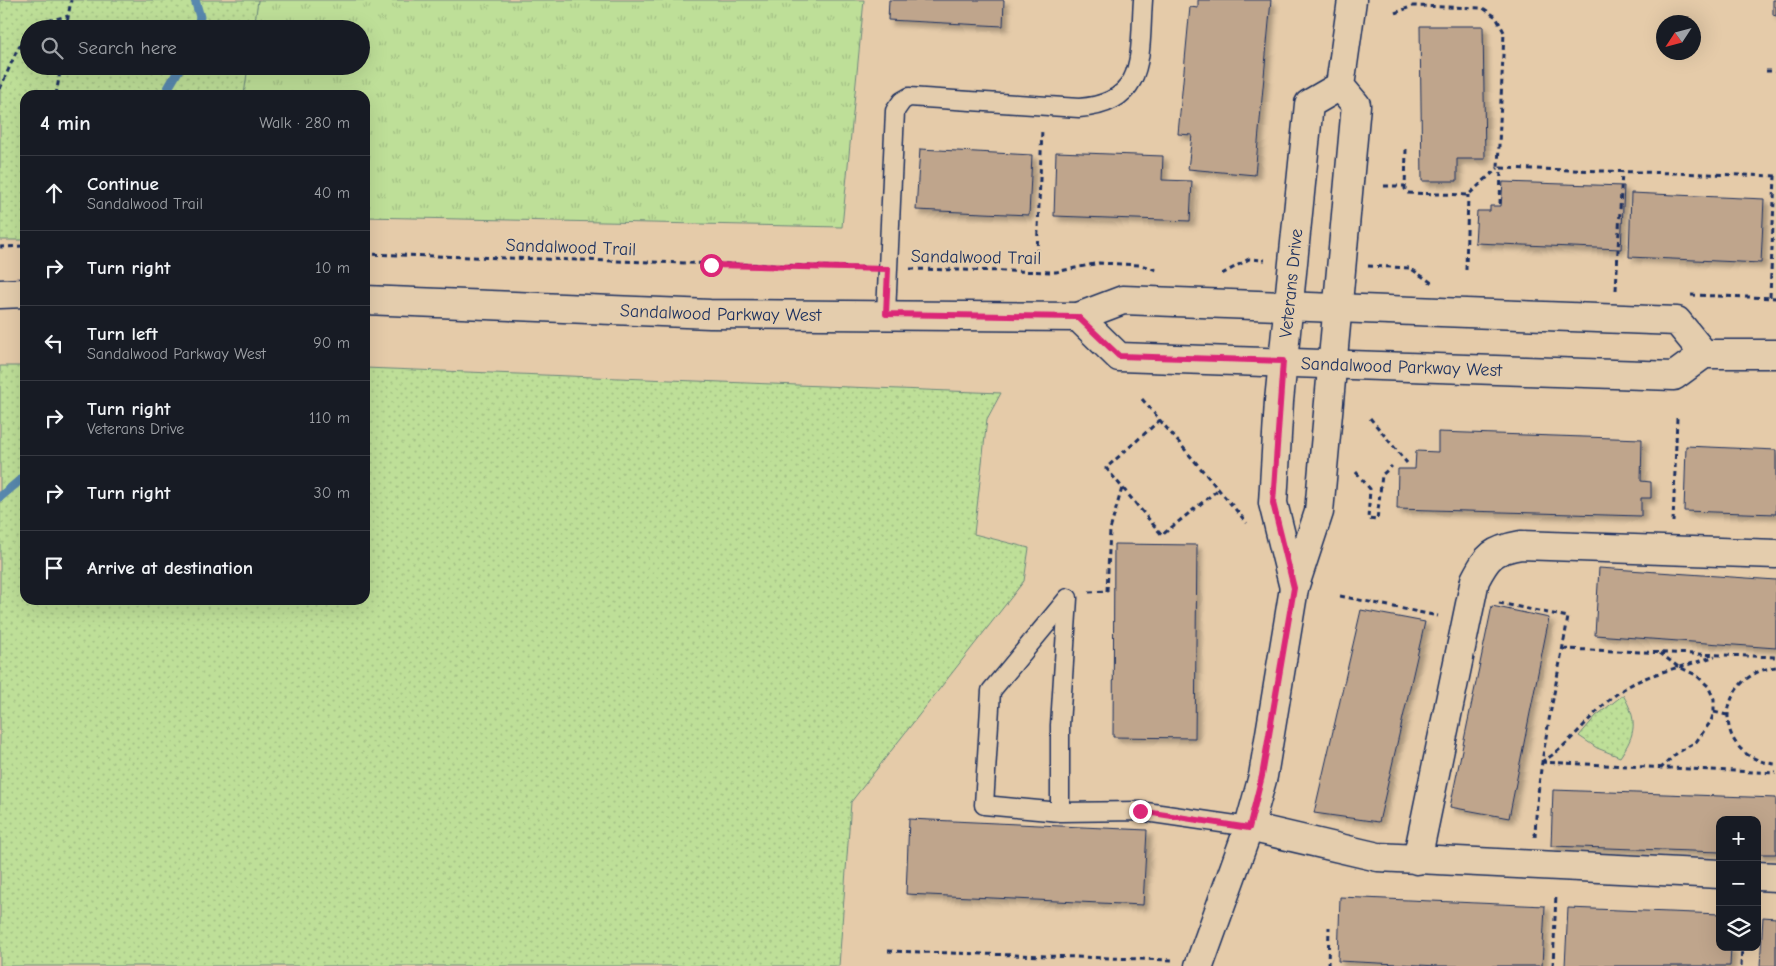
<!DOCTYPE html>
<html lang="en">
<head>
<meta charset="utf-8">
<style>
	body { margin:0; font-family:"Comic Neue",sans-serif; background:#20242c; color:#f1f3f6 }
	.controls { position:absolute; right:15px; bottom:15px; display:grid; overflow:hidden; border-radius:10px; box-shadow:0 5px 20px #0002 }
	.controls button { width:45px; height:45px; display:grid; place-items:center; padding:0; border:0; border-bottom:1px solid #363941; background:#171b24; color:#f1f3f6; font:25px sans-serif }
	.compass { position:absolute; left:1656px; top:15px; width:45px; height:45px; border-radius:50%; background:#171b24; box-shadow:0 5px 20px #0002; rotate:234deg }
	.stop { position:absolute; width:15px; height:15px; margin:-11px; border:4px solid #db2777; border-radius:50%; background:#fff }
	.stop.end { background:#db2777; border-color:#fff; box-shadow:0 1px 5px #0008 }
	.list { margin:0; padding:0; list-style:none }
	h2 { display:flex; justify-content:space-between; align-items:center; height:65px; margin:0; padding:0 20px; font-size:21px }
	h2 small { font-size:16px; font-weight:400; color:#9ea1a6 }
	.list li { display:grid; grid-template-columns:32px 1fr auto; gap:15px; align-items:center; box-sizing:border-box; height:75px; padding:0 20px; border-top:1px solid #363941 }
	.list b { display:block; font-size:19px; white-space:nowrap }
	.list p { margin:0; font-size:16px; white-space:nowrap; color:#9ea1a6 }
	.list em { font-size:16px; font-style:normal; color:#9ea1a6 }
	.icon { flex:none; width:28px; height:28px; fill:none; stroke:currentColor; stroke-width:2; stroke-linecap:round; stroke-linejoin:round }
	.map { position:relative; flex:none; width:1776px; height:966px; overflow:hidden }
	.search { position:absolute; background:#171b24; box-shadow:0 5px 20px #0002; left:20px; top:20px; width:350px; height:55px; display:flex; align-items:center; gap:12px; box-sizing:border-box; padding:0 18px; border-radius:28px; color:#9ea1a6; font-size:19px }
	.panel { position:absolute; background:#171b24; box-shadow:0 5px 20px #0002; left:20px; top:90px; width:350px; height:515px; border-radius:15px }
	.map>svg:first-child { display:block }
	.grass { fill:url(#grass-tufts); stroke:#6c877b }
	.park { fill:url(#park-dots); stroke:#6c877b }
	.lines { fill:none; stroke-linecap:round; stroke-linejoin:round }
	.stream { stroke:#5988ae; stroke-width:9 }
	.building { fill:#bfa58c; stroke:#1b2f5e; filter:url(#shadow) }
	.service-casing { stroke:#1b2f5e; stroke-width:21 }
	.minor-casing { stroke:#1b2f5e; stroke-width:31 }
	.tertiary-casing { stroke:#1b2f5e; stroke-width:31 }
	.secondary-casing { stroke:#1b2f5e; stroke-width:31 }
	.path { stroke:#1b2f5e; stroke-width:3; stroke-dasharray:5 4; stroke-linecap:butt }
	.service { stroke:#e4cdad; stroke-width:18 }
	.minor { stroke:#e4cdad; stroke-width:28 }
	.tertiary { stroke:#e4cdad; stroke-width:28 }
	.secondary { stroke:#e4cdad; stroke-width:28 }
	.route { stroke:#db2777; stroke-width:6 }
	.labels { text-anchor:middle; stroke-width:4; stroke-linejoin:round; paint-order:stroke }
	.street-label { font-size:18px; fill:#1b2f5e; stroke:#e4cdad }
</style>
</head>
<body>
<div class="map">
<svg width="1776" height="966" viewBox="0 0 1776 966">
	<defs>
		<pattern id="grass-tufts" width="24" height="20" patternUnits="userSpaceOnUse" patternTransform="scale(1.25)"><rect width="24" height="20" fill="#bedf98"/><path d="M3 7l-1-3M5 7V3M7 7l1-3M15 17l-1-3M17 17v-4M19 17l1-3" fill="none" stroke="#a3c085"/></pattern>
		<pattern id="park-dots" width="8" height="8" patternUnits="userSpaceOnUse" patternTransform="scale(1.25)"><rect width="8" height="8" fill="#bedf98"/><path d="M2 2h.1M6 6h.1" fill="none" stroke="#a3c085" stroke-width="1.8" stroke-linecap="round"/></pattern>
		<filter id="shadow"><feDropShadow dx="4.5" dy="4.5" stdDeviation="2.5" flood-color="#0004"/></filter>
	</defs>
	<rect width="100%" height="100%" fill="#e5cba9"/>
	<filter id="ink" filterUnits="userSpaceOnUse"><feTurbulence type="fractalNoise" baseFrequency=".02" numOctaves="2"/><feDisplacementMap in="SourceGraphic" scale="10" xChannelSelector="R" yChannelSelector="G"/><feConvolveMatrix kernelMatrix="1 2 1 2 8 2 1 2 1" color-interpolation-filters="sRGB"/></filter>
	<g filter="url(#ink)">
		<path class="grass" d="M 258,0 L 864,0 L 842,227 L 365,217 L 365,95 L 243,95 L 248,66 L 361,66 L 361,29 L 253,29 Z"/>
		<path class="park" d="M 0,0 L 258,0 L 254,29 L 29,29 L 29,66 L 248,66 L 244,95 L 25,95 L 25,240 L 0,240 Z
			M 0,366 L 25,366 L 25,600 L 365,600 L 365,368 L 1001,393 L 987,419 L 974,534 L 1029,548 L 1024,581 L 851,802 L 839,966 L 0,966 Z
			M 1623,695 C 1638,720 1636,734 1620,757 L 1597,748 L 1579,736 L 1596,716 Z"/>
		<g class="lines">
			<path class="stream" d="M 195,0 L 200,17 L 197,29
				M 171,95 L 167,90 L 181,66
				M 0,497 L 25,476"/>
		</g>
		<path class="building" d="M 889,0 L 1004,0 L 1003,26 L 888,20 Z
			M 1198,0 L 1271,0 L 1255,175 L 1188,169 L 1192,135 L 1178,134 L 1190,7 L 1198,8 Z
			M 1773,0 L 1776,0 L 1776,16 L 1773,15 Z
			M 1420,26 L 1483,26 L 1485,159 L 1457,159 L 1457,181 L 1422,181 Z
			M 920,149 L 1032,155 L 1029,215 L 916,210 Z
			M 1056,152 L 1163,156 L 1162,180 L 1192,181 L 1190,221 L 1054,216 Z
			M 1503,182 L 1624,186 L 1621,249 L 1475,243 L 1477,211 L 1490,211 L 1490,206 L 1501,206 Z
			M 1631,193 L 1764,199 L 1761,263 L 1629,257 Z
			M 1438,432 L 1642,439 L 1641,481 L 1651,482 L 1651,498 L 1641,498 L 1641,516 L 1397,509 L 1398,469 L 1415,469 L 1416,451 L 1438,452 Z
			M 1686,446 L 1776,450 L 1776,514 L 1684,511 Z
			M 1114,544 L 1197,545 L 1195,738 L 1113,737 Z
			M 1599,568 L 1776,580 L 1776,648 L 1595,635 Z
			M 1492,606 L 1549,618 L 1509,818 L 1450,807 Z
			M 1361,610 L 1425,622 L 1379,822 L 1314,813 Z
			M 1553,790 L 1776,798 L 1776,854 L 1757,854 L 1757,820 L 1720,820 L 1720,852 L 1551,846 Z
			M 909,819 L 1147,830 L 1143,905 L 906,894 Z
			M 1340,897 L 1545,906 L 1542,966 L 1438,966 L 1338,961 Z
			M 1568,908 L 1720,914 L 1720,947 L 1731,947 L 1730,966 L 1565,966 Z
			M 1763,917 L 1776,918 L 1776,966 L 1760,966 Z"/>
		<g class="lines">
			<defs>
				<path id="service" d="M 886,314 L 895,111 L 902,101 L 909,97 L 1079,108 C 1148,103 1139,54 1143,0
					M 1068,598 L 1060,725 L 1060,812 L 1139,811 L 1249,827
					M 1060,812 L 984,805 L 991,691 L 1068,598"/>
				<path id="minor" d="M 1249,827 L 1378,857 L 1720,874
					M 1417,860 L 1475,580 C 1488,555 1493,550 1521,545 L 1776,554
					M 1757,876 L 1776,877"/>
				<g id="tertiary">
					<path id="s1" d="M 1294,588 L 1273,503 L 1279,401 L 1309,104 L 1340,86"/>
					<path d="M 1199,966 L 1249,827 L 1263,776 L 1294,588 L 1319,512 L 1356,105 L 1340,86 L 1352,0"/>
				</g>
				<g id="secondary">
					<path d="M 0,294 L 25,293"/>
					<path id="s2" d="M 365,300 L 710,314 L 1078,317 L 1123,300 L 1677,321 L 1704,354"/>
					<path id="s3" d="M 1078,317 L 1119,357 L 1674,376 L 1704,354 L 1776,354"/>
				</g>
			</defs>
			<use href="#service" class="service-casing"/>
			<use href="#minor" class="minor-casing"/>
			<use href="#tertiary" class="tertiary-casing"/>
			<use href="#secondary" class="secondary-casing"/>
			<path class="path" d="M 1395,13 L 1413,6 L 1483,8 L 1496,17 L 1504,32 L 1498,168
				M 33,29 L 38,23 L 68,16
				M 66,29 L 71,0
				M 1766,71 L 1776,71
				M 0,89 L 17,50 L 29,34
				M 56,95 L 61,66
				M 1406,149 L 1405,189 L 1408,193 L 1468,195 L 1498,168
				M 1384,186 L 1405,186
				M 1500,204 L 1501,168 L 1776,176
				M 0,247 L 25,246
				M 365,254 L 864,268
				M 1037,254 L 1042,129
				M 1368,266 L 1410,268 L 1432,283
				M 910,269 L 1056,272 L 1099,263 L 1141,265 L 1160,271
				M 1466,270 L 1468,195
				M 1222,274 L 1249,259 L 1265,260
				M 1616,290 L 1622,171
				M 1691,295 L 1776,298
				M 1770,297 L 1775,176
				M 1142,399 L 1247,523
				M 1370,418 L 1407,463
				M 1160,420 L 1106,468 L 1162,535 L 1219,489
				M 1356,472 L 1370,489 L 1368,519 L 1377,520 L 1382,475 L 1392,466
				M 1673,522 L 1677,418
				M 1089,592 L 1107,591 L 1110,530 L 1122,488
				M 1340,596 L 1438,616
				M 1499,603 L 1568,617 C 1556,691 1537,763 1535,838
				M 1563,649 L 1776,657
				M 1776,667 C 1713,675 1711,759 1776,764
				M 1714,712 L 1727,715
				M 1541,762 L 1776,773
				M 1541,762 C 1569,748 1591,712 1618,693 C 1646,672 1683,668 1715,656
				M 1660,769 L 1677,753 L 1696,742 L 1711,721 L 1714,712 L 1714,699 L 1708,686 L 1696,675 L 1677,666 L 1660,653
				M 888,951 L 1172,960
				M 1328,966 L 1329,927
				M 1553,966 L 1556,894
				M 1741,966 L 1742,947"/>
			<use href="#service" class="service"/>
			<use href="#minor" class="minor"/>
			<use href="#tertiary" class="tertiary"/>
			<use href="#secondary" class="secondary"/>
		</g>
	</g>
	<g class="lines" filter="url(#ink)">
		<path class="route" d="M 711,265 L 888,269 L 886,314 L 1078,317 L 1119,356 L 1283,361 L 1273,503 L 1294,588 L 1262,776 L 1249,828 L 1140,811"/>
	</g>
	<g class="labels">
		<g class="street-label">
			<text transform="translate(571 247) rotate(2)" y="6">Sandalwood Trail</text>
			<text transform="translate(976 257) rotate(1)" y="6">Sandalwood Trail</text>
			<text dy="6" stroke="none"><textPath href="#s1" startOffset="308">Veterans Drive</textPath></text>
			<text dy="6" stroke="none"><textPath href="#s2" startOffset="356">Sandalwood Parkway West</textPath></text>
			<text dy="6" stroke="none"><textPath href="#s3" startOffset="340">Sandalwood Parkway West</textPath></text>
		</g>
	</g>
</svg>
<div class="controls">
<button>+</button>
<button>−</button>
<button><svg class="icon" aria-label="layers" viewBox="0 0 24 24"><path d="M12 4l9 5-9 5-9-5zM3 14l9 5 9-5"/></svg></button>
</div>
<svg class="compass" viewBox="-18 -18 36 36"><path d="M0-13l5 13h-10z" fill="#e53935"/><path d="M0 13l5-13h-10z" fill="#9ea1a6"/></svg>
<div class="stop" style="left:711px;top:265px"></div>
<div class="stop end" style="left:1140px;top:811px"></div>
<div class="search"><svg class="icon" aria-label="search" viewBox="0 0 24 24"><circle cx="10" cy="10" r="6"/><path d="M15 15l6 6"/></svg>Search here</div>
<section class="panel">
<h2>4 min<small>Walk · 280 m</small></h2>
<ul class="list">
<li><svg class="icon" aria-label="ahead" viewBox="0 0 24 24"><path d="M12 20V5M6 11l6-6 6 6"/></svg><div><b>Continue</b><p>Sandalwood Trail</p></div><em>40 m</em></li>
<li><svg class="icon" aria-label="right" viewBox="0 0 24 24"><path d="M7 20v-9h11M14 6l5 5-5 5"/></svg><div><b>Turn right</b></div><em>10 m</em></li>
<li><svg class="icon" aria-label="left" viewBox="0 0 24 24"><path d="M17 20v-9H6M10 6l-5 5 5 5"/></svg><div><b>Turn left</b><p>Sandalwood Parkway West</p></div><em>90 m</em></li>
<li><svg class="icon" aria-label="right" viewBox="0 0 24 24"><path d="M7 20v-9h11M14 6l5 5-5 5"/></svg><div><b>Turn right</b><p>Veterans Drive</p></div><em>110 m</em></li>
<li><svg class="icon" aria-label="right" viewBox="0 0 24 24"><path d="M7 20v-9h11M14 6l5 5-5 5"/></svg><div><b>Turn right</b></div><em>30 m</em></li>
<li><svg class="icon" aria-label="arrive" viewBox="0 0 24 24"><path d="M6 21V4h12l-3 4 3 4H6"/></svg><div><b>Arrive at destination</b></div></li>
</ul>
</section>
</div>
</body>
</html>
